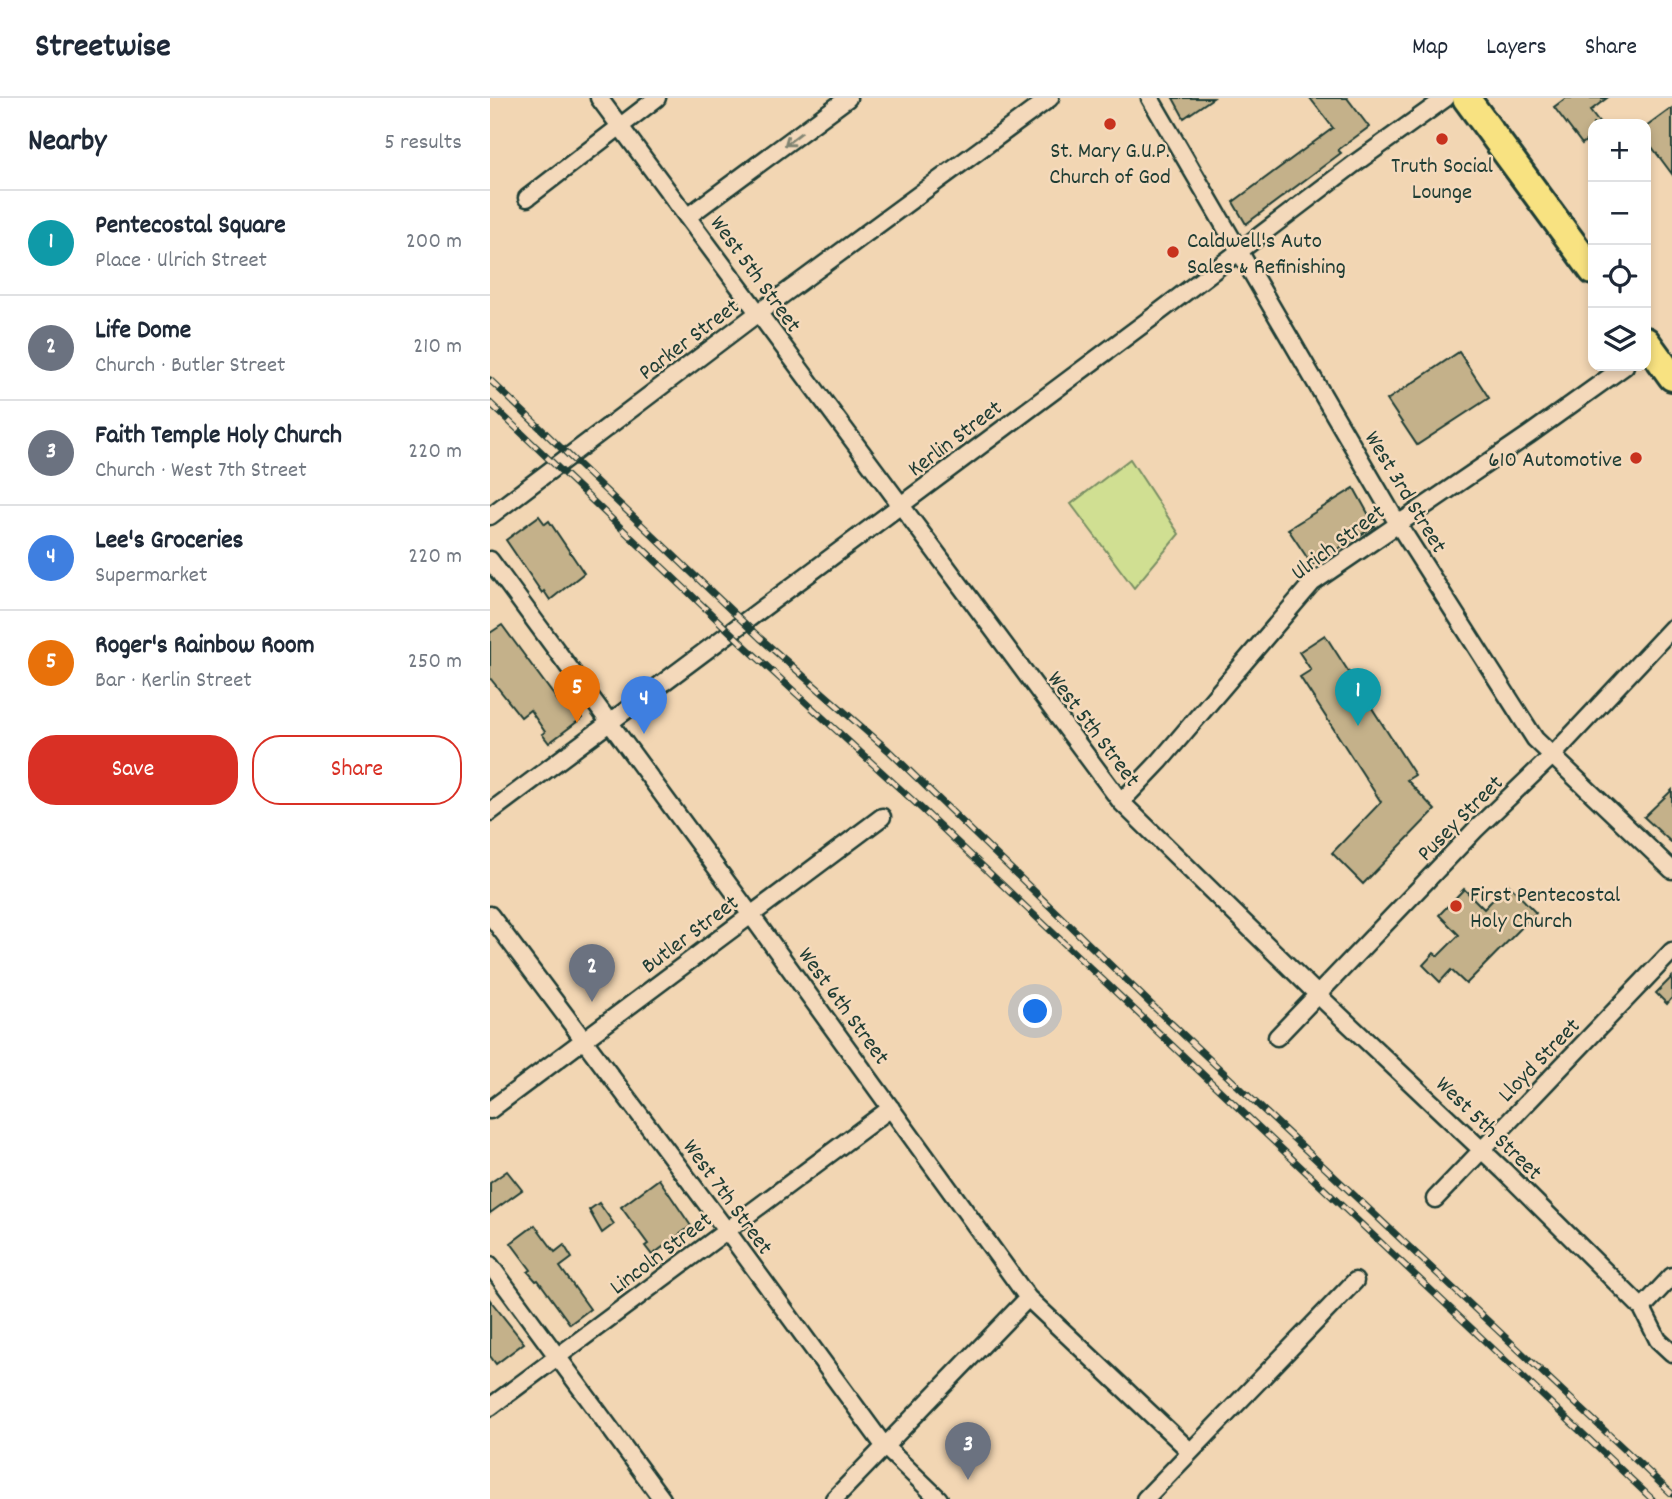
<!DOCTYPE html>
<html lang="en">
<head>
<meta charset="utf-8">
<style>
	body { margin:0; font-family:Dekko,sans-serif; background:#f2f2f3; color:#1f2937 }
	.controls { position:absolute; right:21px; top:21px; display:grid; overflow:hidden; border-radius:14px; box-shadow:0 4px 10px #0003 }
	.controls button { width:63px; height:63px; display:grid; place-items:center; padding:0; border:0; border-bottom:2px solid #e0e1e3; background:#fff; color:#1f2937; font:35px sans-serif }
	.you { position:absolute; left:546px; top:914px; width:24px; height:24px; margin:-18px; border:5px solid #fff; border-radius:50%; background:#1a73e8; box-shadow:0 0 0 10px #1a73e833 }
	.badge { display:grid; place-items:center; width:46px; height:46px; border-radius:50%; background:#d93025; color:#fff; font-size:23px; font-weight:700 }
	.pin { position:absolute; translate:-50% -58px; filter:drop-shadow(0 2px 4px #0008) }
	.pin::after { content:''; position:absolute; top:37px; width:24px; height:21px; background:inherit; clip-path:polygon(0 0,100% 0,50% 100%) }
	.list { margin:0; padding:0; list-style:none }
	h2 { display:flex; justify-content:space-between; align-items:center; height:91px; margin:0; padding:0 28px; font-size:30px }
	h2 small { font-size:23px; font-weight:400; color:#747a83 }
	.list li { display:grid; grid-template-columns:46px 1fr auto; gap:21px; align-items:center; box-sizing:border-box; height:105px; padding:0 28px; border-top:2px solid #e0e1e3 }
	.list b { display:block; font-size:26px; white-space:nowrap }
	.list p { margin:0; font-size:23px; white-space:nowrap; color:#747a83 }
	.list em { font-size:23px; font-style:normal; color:#747a83 }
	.actions { display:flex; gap:14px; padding:21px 28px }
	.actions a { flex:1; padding:16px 0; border:2px solid #d93025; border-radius:28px; text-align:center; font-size:24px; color:#d93025 }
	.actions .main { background:#d93025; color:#fff }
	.icon { flex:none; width:38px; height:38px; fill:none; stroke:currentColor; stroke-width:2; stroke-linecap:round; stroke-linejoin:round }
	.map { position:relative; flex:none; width:1182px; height:1401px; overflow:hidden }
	header { display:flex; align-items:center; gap:42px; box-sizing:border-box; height:98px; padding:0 35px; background:#fff; border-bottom:2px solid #e0e1e3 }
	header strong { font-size:33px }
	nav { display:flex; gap:38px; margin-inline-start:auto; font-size:24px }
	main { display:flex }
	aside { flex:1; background:#fff }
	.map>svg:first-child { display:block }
	.green { fill:#d0df92; stroke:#788e63; stroke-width:2 }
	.building { fill:#c4b18a; stroke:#1f3d34; stroke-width:2 }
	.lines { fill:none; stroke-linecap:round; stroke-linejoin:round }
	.minor-casing { stroke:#1f3d34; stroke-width:21 }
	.primary-casing { stroke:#1f3d34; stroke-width:32 }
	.minor { stroke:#f4d9bb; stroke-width:16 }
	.primary { stroke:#f8e281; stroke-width:26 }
	.rail-casing { stroke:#1f3d34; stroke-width:7 }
	.rail { stroke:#f4d9bb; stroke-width:4.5; stroke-dasharray:13; stroke-linecap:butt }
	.oneway { stroke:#7f8371 }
	.poi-dot { fill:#c8321e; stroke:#f4d9bb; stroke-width:2.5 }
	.labels { text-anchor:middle; stroke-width:5; stroke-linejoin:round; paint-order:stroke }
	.poi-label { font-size:23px; fill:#1f3d34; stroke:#f4d9bb }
	.street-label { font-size:23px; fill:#1f3d34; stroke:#f4d9bb }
</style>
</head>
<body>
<header>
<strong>Streetwise</strong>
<nav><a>Map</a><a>Layers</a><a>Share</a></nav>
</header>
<main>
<aside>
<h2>Nearby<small>5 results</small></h2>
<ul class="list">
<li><span class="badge" style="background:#0f9aa8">1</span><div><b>Pentecostal Square</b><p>Place · Ulrich Street</p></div><em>200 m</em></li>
<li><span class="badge" style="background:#6b7280">2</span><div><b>Life Dome</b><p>Church · Butler Street</p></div><em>210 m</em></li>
<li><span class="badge" style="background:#6b7280">3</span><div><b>Faith Temple Holy Church</b><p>Church · West 7th Street</p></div><em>220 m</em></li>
<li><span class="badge" style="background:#3f7fe0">4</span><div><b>Lee's Groceries</b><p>Supermarket</p></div><em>220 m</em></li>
<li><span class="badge" style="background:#e8710a">5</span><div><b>Roger's Rainbow Room</b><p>Bar · Kerlin Street</p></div><em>250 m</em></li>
</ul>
<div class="actions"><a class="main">Save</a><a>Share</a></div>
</aside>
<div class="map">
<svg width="1182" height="1401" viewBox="0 0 1182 1401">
	<rect width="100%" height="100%" fill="#f2d6b3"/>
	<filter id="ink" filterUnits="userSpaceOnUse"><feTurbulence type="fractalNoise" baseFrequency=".0143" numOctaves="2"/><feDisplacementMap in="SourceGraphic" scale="14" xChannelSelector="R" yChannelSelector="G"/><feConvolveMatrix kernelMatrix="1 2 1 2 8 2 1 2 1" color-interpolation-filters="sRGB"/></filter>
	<g filter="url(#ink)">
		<path class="green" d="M 640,361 L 689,436 L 644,490 L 581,406 Z"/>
		<path class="building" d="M 683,0 L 723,0 L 694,20 Z
			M 820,0 L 857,0 L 879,29 L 848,52 L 851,55 L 756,126 L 743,104 L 843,30 Z
			M 1076,0 L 1117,0 L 1100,13 L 1110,26 L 1103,26 L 1103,37 L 1092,46 L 1064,9 Z
			M 1182,10 L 1182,76 L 1156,41 L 1156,29 Z
			M 969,254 L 999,300 L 927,347 L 897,302 Z
			M 864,390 L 885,428 L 822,467 L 798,431 Z
			M 49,418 L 55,426 L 59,423 L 94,475 L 60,502 L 54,493 L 52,495 L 16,442 Z
			M 12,527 L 71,607 L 78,601 L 92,620 L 59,645 L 52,636 L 55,634 L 40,612 L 31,619 L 0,580 L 0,535 Z
			M 835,537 L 925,677 L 917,682 L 945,712 L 873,786 L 842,755 L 891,704 L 810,579 L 821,572 L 809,554 Z
			M 1182,692 L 1182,745 L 1154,719 Z
			M 1018,786 L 1046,815 L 976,886 L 961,872 L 950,884 L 933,867 L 944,855 L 948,858 L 969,837 L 949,817 L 974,791 L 994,811 Z
			M 1182,879 L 1182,900 L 1177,906 L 1166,895 Z
			M 17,1073 L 32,1092 L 0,1115 L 0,1085 Z
			M 169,1081 L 201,1128 L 162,1157 L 155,1148 L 158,1146 L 131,1109 Z
			M 109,1105 L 124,1126 L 112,1135 L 99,1112 Z
			M 45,1127 L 65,1154 L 74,1147 L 82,1160 L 70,1169 L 100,1211 L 80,1226 L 48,1182 L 46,1183 L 38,1174 L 41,1172 L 21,1145 Z
			M 0,1202 L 34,1245 L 6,1266 L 0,1258 Z"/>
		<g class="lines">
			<defs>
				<path id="minor" d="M 109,0 L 631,704 L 827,896 L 1014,1073 L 1152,1210 L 1168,1242 L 1182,1255
					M 660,0 L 908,426 L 1045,641 L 1182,772
					M 37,100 L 167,0
					M 197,119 L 358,0
					M 0,418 L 268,215 L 560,0
					M 0,462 L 261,817 L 538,1200 L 700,1353
					M 631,704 L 670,663 L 822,485 L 1040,336 L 1135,268
					M 0,714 L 660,221 L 864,66 L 956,0
					M 0,817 L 237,1133 L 395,1349 L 449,1401
					M 787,939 L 985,732 L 1063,657 L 1182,530
					M 0,1012 L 392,719
					M 945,1101 L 1182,853
					M 0,1167 L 172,1401
					M 1152,1210 L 1182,1178
					M 0,1309 L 401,1010
					M 344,1401 L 538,1200
					M 655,1401 L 865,1183"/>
				<path id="primary" d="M 976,0 L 1103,173
					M 1156,243 L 1182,279"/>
			</defs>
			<use href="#minor" class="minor-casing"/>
			<use href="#primary" class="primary-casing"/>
			<use href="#minor" class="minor"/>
			<use href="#primary" class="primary"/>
			<defs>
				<path id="rail" d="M 0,282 L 270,540 L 398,652 L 666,911 L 1182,1396
					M 0,305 L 258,551 L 432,711 L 1162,1401"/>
			</defs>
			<use href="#rail" class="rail-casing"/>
			<use href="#rail" class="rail"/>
		</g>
		<defs><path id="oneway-shaft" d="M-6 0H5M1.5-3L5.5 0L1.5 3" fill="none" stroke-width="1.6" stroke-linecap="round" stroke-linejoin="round" transform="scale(1.75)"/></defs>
		<use class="oneway" href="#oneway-shaft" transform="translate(303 41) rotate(143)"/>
	</g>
	<g class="poi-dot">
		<circle cx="620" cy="26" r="7"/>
		<circle cx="952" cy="41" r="7"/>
		<circle cx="683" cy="154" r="7"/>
		<circle cx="1146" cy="360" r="7"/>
		<circle cx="966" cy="808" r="7"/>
	</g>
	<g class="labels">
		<g class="poi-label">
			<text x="620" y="59">St. Mary G.U.P.<tspan x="620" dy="26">Church of God</tspan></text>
			<text x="952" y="74">Truth Social<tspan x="952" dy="26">Lounge</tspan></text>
			<text x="697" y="149" text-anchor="start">Caldwell's Auto<tspan x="697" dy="26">Sales &amp; Refinishing</tspan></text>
			<text x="1132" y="368" text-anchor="end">610 Automotive</text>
			<text x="980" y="803" text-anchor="start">First Pentecostal<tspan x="980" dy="26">Holy Church</tspan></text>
		</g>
		<g class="street-label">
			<text transform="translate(267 175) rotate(54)" y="8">West 5th Street</text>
			<text transform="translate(198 240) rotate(-37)" y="8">Parker Street</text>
			<text transform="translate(464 339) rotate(-37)" y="8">Kerlin Street</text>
			<text transform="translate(917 393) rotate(59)" y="8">West 3rd Street</text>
			<text transform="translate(847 443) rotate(-37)" y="8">Ulrich Street</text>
			<text transform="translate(605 630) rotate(53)" y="8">West 5th Street</text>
			<text transform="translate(969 719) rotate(-45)" y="8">Pusey Street</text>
			<text transform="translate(199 835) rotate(-37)" y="8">Butler Street</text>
			<text transform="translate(355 907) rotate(54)" y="8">West 6th Street</text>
			<text transform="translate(1048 961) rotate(-46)" y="8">Lloyd Street</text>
			<text transform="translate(1000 1029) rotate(44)" y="8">West 5th Street</text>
			<text transform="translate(239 1098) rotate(54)" y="8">West 7th Street</text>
			<text transform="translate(170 1154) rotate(-37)" y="8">Lincoln Street</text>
		</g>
	</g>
</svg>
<div class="controls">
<button>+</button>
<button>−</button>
<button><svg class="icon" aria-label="locate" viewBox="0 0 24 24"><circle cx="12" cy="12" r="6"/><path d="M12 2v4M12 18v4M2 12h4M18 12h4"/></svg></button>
<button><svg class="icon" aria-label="layers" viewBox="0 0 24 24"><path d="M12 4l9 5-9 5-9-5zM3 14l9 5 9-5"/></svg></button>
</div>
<div class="you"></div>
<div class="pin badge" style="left:868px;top:628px;background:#0f9aa8">1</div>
<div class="pin badge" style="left:102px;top:904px;background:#6b7280">2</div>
<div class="pin badge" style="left:478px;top:1382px;background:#6b7280">3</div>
<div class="pin badge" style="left:154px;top:636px;background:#3f7fe0">4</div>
<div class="pin badge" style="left:87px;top:625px;background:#e8710a">5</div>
</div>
</main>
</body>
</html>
